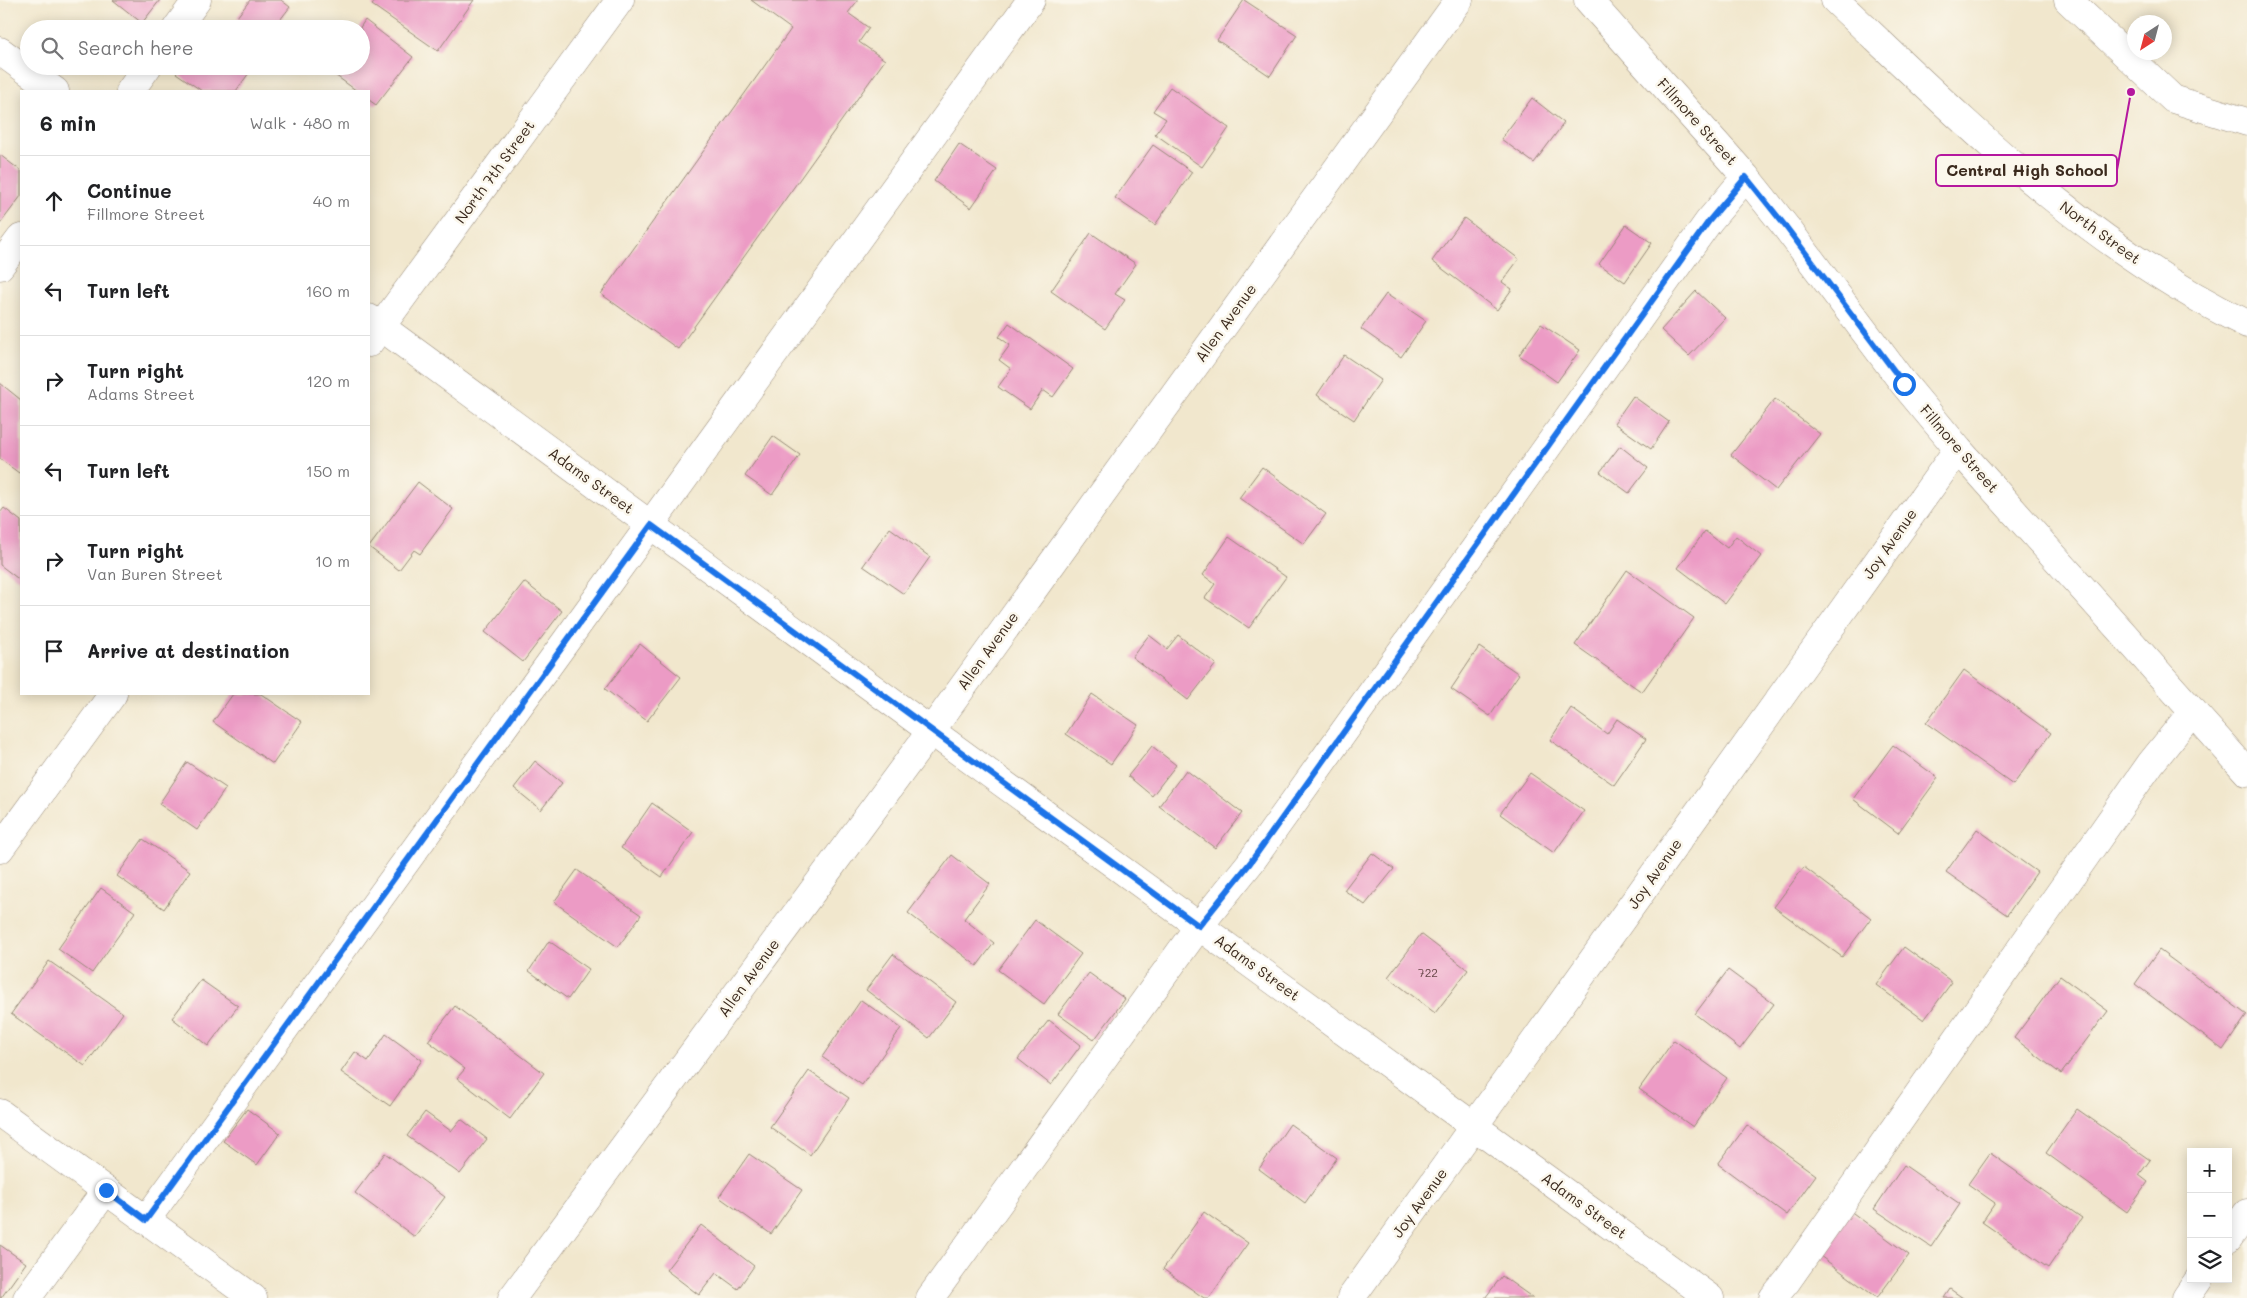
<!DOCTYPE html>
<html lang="en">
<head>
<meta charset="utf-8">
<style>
	body { margin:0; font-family:Mali,sans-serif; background:#f2f2f2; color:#202124 }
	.controls { position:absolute; right:15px; bottom:15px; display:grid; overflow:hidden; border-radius:0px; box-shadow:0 2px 12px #0003 }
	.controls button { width:45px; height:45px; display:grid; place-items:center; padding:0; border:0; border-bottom:1px solid #e0e0e0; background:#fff; color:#202124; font:25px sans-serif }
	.compass { position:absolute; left:2127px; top:15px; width:45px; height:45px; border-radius:50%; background:#fff; box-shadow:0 2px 12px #0003; rotate:216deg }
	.stop { position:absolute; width:15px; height:15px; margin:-11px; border:4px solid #1a73e8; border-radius:50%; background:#fff }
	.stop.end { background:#1a73e8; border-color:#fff; box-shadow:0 1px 5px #0008 }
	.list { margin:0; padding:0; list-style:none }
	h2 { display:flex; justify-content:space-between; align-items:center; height:65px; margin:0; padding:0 20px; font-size:21px }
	h2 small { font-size:16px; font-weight:400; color:#757577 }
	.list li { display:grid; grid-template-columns:32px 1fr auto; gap:15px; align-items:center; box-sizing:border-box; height:90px; padding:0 20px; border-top:1px solid #e0e0e0 }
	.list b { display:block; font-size:19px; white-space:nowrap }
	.list p { margin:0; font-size:16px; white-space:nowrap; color:#757577 }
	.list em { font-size:16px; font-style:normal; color:#757577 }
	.icon { flex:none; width:28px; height:28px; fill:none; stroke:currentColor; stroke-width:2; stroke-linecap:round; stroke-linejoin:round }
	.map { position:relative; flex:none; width:2247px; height:1298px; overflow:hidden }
	.search { position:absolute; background:#fff; box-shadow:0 2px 12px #0003; left:20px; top:20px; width:350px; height:55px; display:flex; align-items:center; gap:12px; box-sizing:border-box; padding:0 18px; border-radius:28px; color:#757577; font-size:19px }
	.panel { position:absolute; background:#fff; box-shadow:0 2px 12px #0003; left:20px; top:90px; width:350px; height:605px; border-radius:0px }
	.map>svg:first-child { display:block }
	.building { fill:#ec9bc5 }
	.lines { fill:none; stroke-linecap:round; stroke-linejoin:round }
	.minor-casing { stroke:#968876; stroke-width:29 }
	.major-casing { stroke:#968876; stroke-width:29 }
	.minor { stroke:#fff; stroke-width:28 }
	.major { stroke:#fff; stroke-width:28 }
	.route { stroke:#1a73e8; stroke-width:6 }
	.labels { text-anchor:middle; stroke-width:5; stroke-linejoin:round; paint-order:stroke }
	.number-label { font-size:12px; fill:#674648 }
	.street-label { font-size:15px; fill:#3b2a1e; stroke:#fbf7ec }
	.leader { fill:none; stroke:#b5179e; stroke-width:2 }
	.callout-dot { fill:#b5179e; stroke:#fbf7ec; stroke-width:2 }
	.callout { fill:#fbf7ec; stroke:#b5179e; stroke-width:2 }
	.callout-label { font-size:16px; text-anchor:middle; font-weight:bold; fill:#3b2a1e }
</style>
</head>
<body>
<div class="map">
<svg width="2247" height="1298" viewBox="0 0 2247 1298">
	<rect width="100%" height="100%" fill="#fbf7ec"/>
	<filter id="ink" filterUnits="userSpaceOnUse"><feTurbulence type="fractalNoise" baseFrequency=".02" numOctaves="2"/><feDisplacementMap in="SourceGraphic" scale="10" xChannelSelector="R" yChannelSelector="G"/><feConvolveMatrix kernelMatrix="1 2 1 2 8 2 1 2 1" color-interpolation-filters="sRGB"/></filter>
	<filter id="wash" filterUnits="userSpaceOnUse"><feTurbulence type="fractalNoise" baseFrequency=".0096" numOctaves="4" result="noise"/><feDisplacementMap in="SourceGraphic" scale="20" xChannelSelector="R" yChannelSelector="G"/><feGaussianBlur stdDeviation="1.12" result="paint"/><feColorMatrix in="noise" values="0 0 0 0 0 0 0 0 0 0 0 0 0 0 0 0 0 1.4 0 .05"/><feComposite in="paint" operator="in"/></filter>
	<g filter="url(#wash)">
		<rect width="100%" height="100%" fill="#f1e7cd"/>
		<g id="blocks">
			<path class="building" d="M 113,0 L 160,0 L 142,23 Z
				M 250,0 L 281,0 L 290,7 L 273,29 L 251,29 L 237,17 Z
				M 376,0 L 474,0 L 438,51 L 372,5 Z
				M 751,0 L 858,0 L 848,13 L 869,28 L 859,42 L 885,60 L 678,349 L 601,294 L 791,29 Z
				M 1244,0 L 1297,35 L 1270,76 L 1217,40 Z
				M 365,20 L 413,57 L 376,105 L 369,100 L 369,91 L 357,91 L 328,70 L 331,66 L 361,66 L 361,29 L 359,29 Z
				M 211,24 L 219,29 L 207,29 Z
				M 181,66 L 254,66 L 236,91 L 202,91 L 176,73 Z
				M 1170,87 L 1229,128 L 1202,167 L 1155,134 L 1166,119 L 1153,111 Z
				M 1532,98 L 1564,123 L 1534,163 L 1501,139 Z
				M 959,144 L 997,170 L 971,208 L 934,181 Z
				M 1153,145 L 1192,172 L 1155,225 L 1115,198 Z
				M 0,155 L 21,171 L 21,196 L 0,224 Z
				M 1464,218 L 1519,259 L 1502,282 L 1512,289 L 1497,310 L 1432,261 Z
				M 1626,225 L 1652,243 L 1625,282 L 1599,264 Z
				M 1091,233 L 1136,264 L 1115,294 L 1125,300 L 1105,329 L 1051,291 Z
				M 1696,291 L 1725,318 L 1689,356 L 1661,330 Z
				M 1386,294 L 1426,321 L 1401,357 L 1361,329 Z
				M 1009,323 L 1073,369 L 1053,397 L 1043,390 L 1030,409 L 998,387 L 1011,369 L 999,360 L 1010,345 L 999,337 Z
				M 1541,324 L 1580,350 L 1557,382 L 1519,355 Z
				M 1344,355 L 1381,380 L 1354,420 L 1317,395 Z
				M 0,383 L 21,400 L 21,471 L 19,473 L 0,459 Z
				M 1633,396 L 1669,422 L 1651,449 L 1614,423 Z
				M 1775,399 L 1820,434 L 1776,490 L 1731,455 Z
				M 773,436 L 800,455 L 772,495 L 745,476 Z
				M 1620,446 L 1648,468 L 1629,493 L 1600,472 Z
				M 1262,467 L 1326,514 L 1304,544 L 1239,498 Z
				M 418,482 L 453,509 L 420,554 L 414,550 L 399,570 L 369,547 Z
				M 4,508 L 21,521 L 21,581 L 0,565 L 0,513 Z
				M 890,528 L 930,557 L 904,594 L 863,566 Z
				M 1705,531 L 1727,548 L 1736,536 L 1761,556 L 1725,604 L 1678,568 Z
				M 1229,537 L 1286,577 L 1249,628 L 1205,598 L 1215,584 L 1203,575 Z
				M 1627,570 L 1694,618 L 1642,692 L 1575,645 Z
				M 524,582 L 562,611 L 523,662 L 485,632 Z
				M 1149,635 L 1167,649 L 1178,635 L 1216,664 L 1188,700 L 1132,657 Z
				M 640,644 L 681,677 L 647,721 L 605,689 Z
				M 1479,647 L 1519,674 L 1490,716 L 1451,689 Z
				M 1964,670 L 2051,733 L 2013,785 L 1926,723 Z
				M 233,694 L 261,694 L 302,722 L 273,764 L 213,722 Z
				M 1092,694 L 1138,725 L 1111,764 L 1066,734 Z
				M 1571,708 L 1607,734 L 1617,719 L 1646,739 L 1614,785 L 1550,740 Z
				M 1893,745 L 1938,778 L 1898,833 L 1853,799 Z
				M 1152,746 L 1176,765 L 1152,796 L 1128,776 Z
				M 535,761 L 562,783 L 541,810 L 514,788 Z
				M 187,762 L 226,788 L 197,830 L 159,804 Z
				M 1186,770 L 1242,813 L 1215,848 L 1159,806 Z
				M 1530,773 L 1584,811 L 1554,853 L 1500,814 Z
				M 652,803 L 693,832 L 662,877 L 621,848 Z
				M 1977,829 L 2037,872 L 2007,915 L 1946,872 Z
				M 143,839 L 190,871 L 164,909 L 117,876 Z
				M 1372,853 L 1394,869 L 1365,905 L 1344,890 Z
				M 952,855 L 990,884 L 964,919 L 994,943 L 977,966 L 908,913 Z
				M 1804,867 L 1871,918 L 1842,957 L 1774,907 Z
				M 577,870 L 641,915 L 618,947 L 554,902 Z
				M 101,888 L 135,912 L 92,973 L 58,949 Z
				M 1035,920 L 1081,954 L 1044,1004 L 998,970 Z
				M 1421,934 L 1468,970 L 1435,1013 L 1388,977 Z
				M 549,941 L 589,969 L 568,999 L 529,971 Z
				M 1904,947 L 1952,982 L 1924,1020 L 1876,985 Z
				M 2159,950 L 2247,1015 L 2223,1050 L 2135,984 Z
				M 893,954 L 956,1002 L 929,1038 L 866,990 Z
				M 49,961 L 123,1013 L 85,1066 L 11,1014 Z
				M 1728,970 L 1774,1004 L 1740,1049 L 1695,1014 Z
				M 1089,973 L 1125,999 L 1094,1040 L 1058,1014 Z
				M 2060,976 L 2108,1011 L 2061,1074 L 2014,1038 Z
				M 201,980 L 238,1006 L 208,1046 L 172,1018 Z
				M 861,1000 L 901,1028 L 862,1085 L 822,1057 Z
				M 455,1006 L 544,1073 L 510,1119 L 457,1078 L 465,1069 L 428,1041 Z
				M 1049,1020 L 1081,1045 L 1051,1085 L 1018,1059 Z
				M 386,1034 L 422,1060 L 390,1106 L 341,1072 L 355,1052 L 368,1061 Z
				M 1674,1040 L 1727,1078 L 1693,1127 L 1639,1089 Z
				M 809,1071 L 849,1098 L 810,1155 L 770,1127 Z
				M 247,1109 L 280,1133 L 257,1165 L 223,1141 Z
				M 2077,1109 L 2150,1160 L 2139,1175 L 2148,1182 L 2127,1212 L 2046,1153 Z
				M 425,1112 L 451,1131 L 461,1119 L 487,1139 L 460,1174 L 407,1136 Z
				M 1290,1124 L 1337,1158 L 1305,1203 L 1259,1169 Z
				M 1747,1125 L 1816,1175 L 1787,1215 L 1718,1164 Z
				M 385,1153 L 445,1197 L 415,1237 L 355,1193 Z
				M 1990,1153 L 2082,1218 L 2048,1268 L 1982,1222 L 1995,1203 L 1968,1184 Z
				M 749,1154 L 802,1190 L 771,1234 L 719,1197 Z
				M 1904,1165 L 1960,1204 L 1931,1247 L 1874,1209 Z
				M 1849,1210 L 1909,1255 L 1877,1298 L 1816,1253 Z
				M 1204,1212 L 1248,1243 L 1209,1298 L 1204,1298 L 1163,1269 Z
				M 701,1225 L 754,1266 L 738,1289 L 716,1273 L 699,1295 L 666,1270 Z
				M 0,1245 L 26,1263 L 1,1298 L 0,1298 Z
				M 1502,1276 L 1533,1298 L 1485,1298 Z
				M 1950,1289 L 1963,1298 L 1944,1298 Z"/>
		</g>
	</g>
	<g filter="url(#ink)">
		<use href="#blocks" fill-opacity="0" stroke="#968876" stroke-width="1"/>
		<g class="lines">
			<defs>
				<path id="minor" d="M 1588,0 L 1746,177 L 1786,227 L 1904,384 L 1958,449 L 2247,772
					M 2068,0 L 2173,99 L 2247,122
					M 176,29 L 197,0
					M 0,51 L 55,91
					M 130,91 L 148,66
					M 0,266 L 21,238
					M 369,318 L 931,731 L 1710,1298
					M 369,343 L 620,0
					M 0,849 L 113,694
					M 0,1113 L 253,1298
					M 146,1220 L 1031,0
					M 2228,1239 L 2247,1213
					M 27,1298 L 106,1190
					M 512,1298 L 931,731 L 1459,0
					M 930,1298 L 1199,926 L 1250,863 L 1709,221 L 1746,177
					M 1351,1298 L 1958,449
					M 1773,1298 L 1787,1281 L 2151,763 L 2193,711
					M 2186,1298 L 2199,1279"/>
				<path id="major" d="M 1835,0 C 1965,122 2085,245 2247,324"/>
			</defs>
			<use href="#minor" class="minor-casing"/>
			<use href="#major" class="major-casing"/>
			<use href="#minor" class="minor"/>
			<use href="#major" class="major"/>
		</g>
	</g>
	<g class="lines" filter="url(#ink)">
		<path class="route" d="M 106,1190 L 146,1220 L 651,525 L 1199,926 L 1250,863 L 1709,221 L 1746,177 L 1786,227 L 1904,384"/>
	</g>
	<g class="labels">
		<g class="number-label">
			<text x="1428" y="977">722</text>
		</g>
		<g class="street-label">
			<text transform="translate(1697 122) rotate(48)" y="5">Fillmore Street</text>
			<text transform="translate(495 172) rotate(-54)" y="5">North 7th Street</text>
			<text transform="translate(2100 233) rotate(36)" y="5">North Street</text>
			<text transform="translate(1226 323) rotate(-54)" y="5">Allen Avenue</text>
			<text transform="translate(1959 449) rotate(49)" y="5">Fillmore Street</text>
			<text transform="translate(591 481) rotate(36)" y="5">Adams Street</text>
			<text transform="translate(1890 544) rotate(-55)" y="5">Joy Avenue</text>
			<text transform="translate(988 651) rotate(-54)" y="5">Allen Avenue</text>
			<text transform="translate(1655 874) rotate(-55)" y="5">Joy Avenue</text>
			<text transform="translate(1257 968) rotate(36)" y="5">Adams Street</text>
			<text transform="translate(749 978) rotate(-54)" y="5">Allen Avenue</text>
			<text transform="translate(1420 1203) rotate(-54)" y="5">Joy Avenue</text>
			<text transform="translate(1584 1206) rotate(36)" y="5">Adams Street</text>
		</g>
	</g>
	<path class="leader" d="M2131 92L2117 170"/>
	<circle class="callout-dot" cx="2131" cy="92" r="5"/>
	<rect class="callout" x="1936" y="155" width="181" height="31" rx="5"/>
	<g class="callout-label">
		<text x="2027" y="176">Central High School</text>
	</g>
</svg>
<div class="controls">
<button>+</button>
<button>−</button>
<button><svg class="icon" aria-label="layers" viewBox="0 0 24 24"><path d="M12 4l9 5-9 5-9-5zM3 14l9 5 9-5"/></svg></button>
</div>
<svg class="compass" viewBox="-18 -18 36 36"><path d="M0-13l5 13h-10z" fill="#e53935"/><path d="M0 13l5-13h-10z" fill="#757577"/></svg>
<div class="stop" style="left:1904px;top:384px"></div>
<div class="stop end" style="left:106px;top:1190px"></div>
<div class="search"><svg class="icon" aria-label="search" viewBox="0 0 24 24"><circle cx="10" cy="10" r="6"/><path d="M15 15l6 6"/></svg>Search here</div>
<section class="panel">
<h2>6 min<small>Walk · 480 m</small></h2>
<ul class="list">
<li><svg class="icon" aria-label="ahead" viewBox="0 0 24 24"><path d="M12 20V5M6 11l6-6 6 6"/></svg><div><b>Continue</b><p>Fillmore Street</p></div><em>40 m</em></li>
<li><svg class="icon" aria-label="left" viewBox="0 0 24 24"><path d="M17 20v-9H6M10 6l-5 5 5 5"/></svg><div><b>Turn left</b></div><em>160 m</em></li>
<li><svg class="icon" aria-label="right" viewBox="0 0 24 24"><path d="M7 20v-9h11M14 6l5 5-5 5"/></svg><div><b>Turn right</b><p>Adams Street</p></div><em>120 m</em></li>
<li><svg class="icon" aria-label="left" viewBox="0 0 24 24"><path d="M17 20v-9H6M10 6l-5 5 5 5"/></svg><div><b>Turn left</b></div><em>150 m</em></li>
<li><svg class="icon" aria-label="right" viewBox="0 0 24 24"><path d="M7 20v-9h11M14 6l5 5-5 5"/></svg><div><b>Turn right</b><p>Van Buren Street</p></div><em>10 m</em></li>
<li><svg class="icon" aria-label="arrive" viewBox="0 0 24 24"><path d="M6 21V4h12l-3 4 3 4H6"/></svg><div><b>Arrive at destination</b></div></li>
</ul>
</section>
</div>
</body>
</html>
